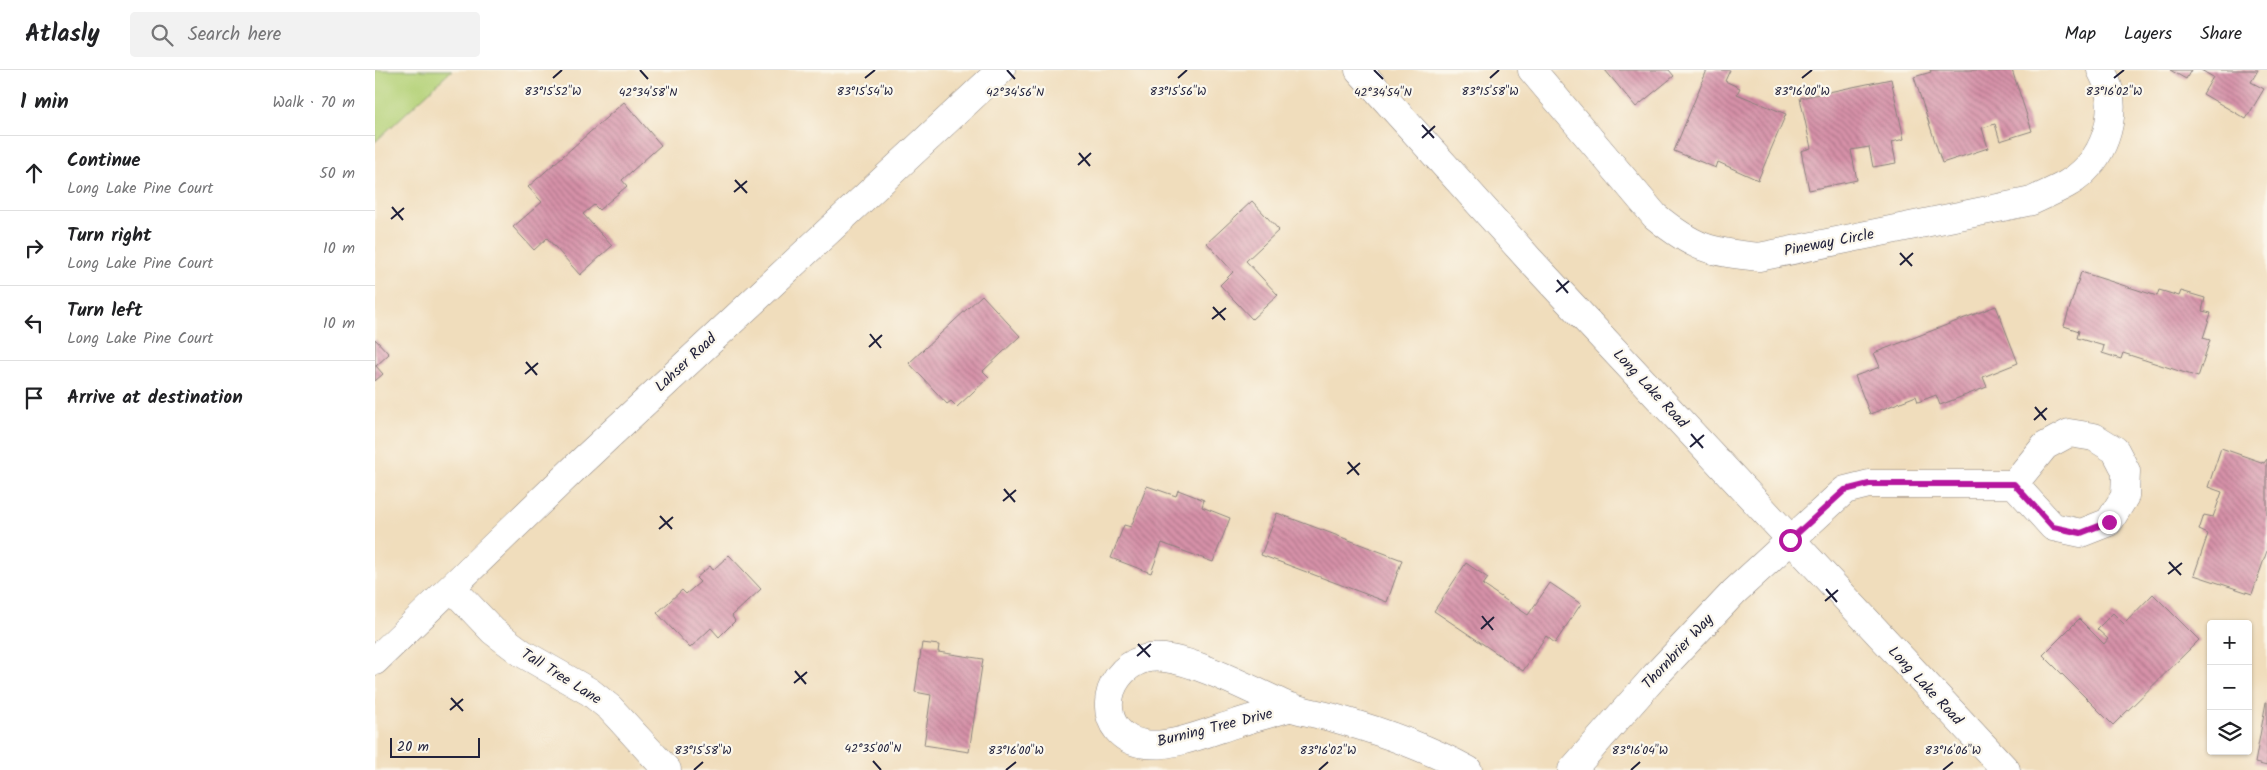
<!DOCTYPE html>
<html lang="en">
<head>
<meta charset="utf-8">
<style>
	body { margin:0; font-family:Kalam,sans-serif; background:#f2f2f2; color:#202124 }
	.controls { position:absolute; right:15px; bottom:15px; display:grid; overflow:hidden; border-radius:5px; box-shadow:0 1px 4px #0004 }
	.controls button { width:45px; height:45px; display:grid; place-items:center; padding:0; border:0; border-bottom:1px solid #e0e0e0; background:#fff; color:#202124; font:25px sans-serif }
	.scale { position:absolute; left:15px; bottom:12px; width:90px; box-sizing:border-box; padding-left:5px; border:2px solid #22223b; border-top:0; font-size:14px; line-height:18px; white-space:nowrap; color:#22223b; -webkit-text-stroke:4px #fbf7ec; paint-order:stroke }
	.stop { position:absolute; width:15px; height:15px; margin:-11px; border:4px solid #b5179e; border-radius:50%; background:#fff }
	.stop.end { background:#b5179e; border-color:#fff; box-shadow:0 1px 5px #0008 }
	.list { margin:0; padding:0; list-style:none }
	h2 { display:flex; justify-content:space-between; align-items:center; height:65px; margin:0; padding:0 20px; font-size:21px }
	h2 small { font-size:16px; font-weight:400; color:#757577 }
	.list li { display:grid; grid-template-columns:32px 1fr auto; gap:15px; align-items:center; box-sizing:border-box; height:75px; padding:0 20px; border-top:1px solid #e0e0e0 }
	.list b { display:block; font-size:19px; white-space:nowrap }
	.list p { margin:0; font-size:16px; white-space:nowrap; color:#757577 }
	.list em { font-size:16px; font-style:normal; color:#757577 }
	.icon { flex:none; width:28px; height:28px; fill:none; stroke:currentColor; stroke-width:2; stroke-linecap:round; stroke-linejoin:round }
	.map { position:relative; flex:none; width:1892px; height:700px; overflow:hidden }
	header { display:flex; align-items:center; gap:30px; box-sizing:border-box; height:70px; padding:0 25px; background:#fff; border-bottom:1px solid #e0e0e0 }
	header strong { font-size:24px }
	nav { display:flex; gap:28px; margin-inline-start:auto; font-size:18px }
	.search { width:350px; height:45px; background:#f2f2f2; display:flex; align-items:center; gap:12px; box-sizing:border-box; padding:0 18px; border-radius:5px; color:#757577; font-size:19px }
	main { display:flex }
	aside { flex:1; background:#fff }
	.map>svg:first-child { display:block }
</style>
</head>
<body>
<header>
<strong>Atlasly</strong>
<div class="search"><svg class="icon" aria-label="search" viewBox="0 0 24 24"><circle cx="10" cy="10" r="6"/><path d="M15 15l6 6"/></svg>Search here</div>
<nav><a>Map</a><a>Layers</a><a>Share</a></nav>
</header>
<main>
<aside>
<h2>1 min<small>Walk · 70 m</small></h2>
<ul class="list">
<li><svg class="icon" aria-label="ahead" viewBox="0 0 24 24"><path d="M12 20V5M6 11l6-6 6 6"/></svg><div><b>Continue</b><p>Long Lake Pine Court</p></div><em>50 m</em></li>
<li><svg class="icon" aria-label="right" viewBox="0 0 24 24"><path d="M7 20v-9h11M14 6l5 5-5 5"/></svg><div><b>Turn right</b><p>Long Lake Pine Court</p></div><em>10 m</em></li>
<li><svg class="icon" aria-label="left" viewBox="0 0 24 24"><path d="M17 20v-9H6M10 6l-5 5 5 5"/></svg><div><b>Turn left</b><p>Long Lake Pine Court</p></div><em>10 m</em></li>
<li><svg class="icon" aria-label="arrive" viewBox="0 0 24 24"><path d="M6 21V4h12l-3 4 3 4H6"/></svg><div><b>Arrive at destination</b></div></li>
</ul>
</aside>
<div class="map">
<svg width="1892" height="700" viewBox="0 0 1892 700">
	<defs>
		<pattern id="building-back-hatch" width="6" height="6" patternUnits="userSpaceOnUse" patternTransform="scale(1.25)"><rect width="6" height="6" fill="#d691a8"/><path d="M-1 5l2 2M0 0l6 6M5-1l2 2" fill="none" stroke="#ad768a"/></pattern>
	</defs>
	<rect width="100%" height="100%" fill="#fbf7ec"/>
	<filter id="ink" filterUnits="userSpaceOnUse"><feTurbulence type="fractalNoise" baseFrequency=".02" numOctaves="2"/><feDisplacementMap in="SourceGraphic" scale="10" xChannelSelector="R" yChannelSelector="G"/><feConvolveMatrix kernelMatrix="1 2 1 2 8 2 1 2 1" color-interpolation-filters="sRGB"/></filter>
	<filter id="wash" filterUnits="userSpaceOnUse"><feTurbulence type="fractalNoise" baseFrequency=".0096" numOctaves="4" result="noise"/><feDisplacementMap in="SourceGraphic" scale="20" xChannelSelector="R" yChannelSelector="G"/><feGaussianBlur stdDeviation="1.12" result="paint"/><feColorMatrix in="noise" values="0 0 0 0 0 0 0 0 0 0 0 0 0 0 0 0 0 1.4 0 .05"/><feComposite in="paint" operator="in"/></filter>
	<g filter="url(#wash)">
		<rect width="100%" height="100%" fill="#f0ddbc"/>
		<!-- green -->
		<path fill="#b4d177" stroke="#6b7a59" d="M 0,0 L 77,0 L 0,72 Z"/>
		<g id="blocks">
			<!-- building -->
			<path fill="url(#building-back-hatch)" d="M 1230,0 L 1294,0 L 1299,6 L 1261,37 Z
				M 1332,0 L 1355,0 L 1350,11 L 1365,18 L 1362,24 L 1411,44 L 1383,110 L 1343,92 L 1341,98 L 1299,81 Z
				M 1555,0 L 1611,0 L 1612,2 L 1637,0 L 1657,61 L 1625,71 L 1620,54 L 1607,58 L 1613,78 L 1567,93 L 1539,7 L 1556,2 Z
				M 1795,0 L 1816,0 L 1811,9 Z
				M 1826,0 L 1883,0 L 1876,12 L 1889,19 L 1871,49 L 1828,24 L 1838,7 Z
				M 1516,9 L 1529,69 L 1517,72 L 1521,93 L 1498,97 L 1494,77 L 1476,80 L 1482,110 L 1434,120 L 1426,81 L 1436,78 L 1425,28 Z
				M 249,32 L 286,75 L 247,110 L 252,116 L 224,140 L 219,135 L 208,144 L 237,176 L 205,205 L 172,168 L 159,180 L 138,157 L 167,132 L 153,117 Z
				M 877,131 L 904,160 L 871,191 L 903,225 L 877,249 L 845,215 L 858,202 L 832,173 Z
				M 1706,202 L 1782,226 L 1784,220 L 1804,226 L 1806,221 L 1830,228 L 1827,241 L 1836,243 L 1828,268 L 1835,270 L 1823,307 L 1748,283 L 1746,289 L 1727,283 L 1729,276 L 1702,268 L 1704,261 L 1689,256 Z
				M 607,225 L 645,266 L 608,301 L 614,307 L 582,337 L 576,331 L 572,334 L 534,293 Z
				M 1621,236 L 1643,293 L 1608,307 L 1612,317 L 1565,335 L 1561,325 L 1543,332 L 1541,326 L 1495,344 L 1480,306 L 1505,297 L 1499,283 Z
				M 0,269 L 14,284 L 1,296 L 8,304 L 0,311 Z
				M 1846,378 L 1889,393 L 1892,389 L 1892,481 L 1877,524 L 1819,505 L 1833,464 L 1824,460 L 1829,445 L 1838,447 L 1847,422 L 1833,417 Z
				M 772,416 L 801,426 L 803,420 L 829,430 L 827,437 L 855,448 L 838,492 L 787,473 L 776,503 L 736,488 L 749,455 L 756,457 Z
				M 902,443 L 1027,490 L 1012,532 L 886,485 Z
				M 354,485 L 386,519 L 357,546 L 360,551 L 344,567 L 336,558 L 315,578 L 282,543 L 307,520 L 311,524 L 325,512 L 321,508 L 335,496 L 338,500 Z
				M 1091,493 L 1113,508 L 1108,515 L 1153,545 L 1175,513 L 1206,534 L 1180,573 L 1171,566 L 1148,601 L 1059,541 Z
				M 1778,524 L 1824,570 L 1738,655 L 1668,585 L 1704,549 L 1729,574 L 1733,569 L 1722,559 L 1738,543 L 1749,554 Z
				M 547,573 L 564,575 L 563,582 L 608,589 L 594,682 L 549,675 L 556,625 L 540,622 Z
				M 1891,632 L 1892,632 L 1892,696 L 1880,693 Z"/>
		</g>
	</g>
	<g filter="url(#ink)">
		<use href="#blocks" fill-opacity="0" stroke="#89807c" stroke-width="1"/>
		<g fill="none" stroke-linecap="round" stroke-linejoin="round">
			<!-- minor casing -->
			<g stroke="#89807c" stroke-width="29">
				<path id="minor" d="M 1157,0 L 1280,146 C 1319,178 1334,182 1384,187 L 1657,131 C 1674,122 1694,116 1708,102 C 1734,77 1745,33 1726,0
					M 77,518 L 118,561 L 147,583 L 215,622 L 235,638 L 292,700
					M 0,591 L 205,393 L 626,0
					M 917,637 C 898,643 880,647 862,653 C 836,661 797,678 770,674 C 720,667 724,603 769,589 C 805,579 880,623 915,637 C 929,642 945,644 959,648 C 1005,661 1051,677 1093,700
					M 1197,700 L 1280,606 L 1359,522 L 1470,420 L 1494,414 L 1639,414 L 1670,376 L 1694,363 L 1719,367 L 1740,380 L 1751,401 L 1750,426 L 1734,452 L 1706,463 L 1678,457 L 1639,414"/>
			</g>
			<!-- major casing -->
			<g stroke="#89807c" stroke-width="29">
				<path id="major" d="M 984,0 L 1154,189 L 1631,700"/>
			</g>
			<!-- minor -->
			<use href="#minor" stroke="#fff" stroke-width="28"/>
			<!-- major -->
			<use href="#major" stroke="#fff" stroke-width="28"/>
		</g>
	</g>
	<g fill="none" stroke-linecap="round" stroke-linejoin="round" filter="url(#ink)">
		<!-- route -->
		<path stroke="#b5179e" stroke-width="6" d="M 1415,470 L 1470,420 L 1494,414 L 1639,414 L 1678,457 L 1706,463 L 1734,452"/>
	</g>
	<!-- ticks -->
	<path fill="none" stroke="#22223b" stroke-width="2" d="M 265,0 L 273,9M 632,0 L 640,9M 999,0 L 1008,9M 178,8 L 187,0M 490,8 L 500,0M 803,8 L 812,0M 1115,8 L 1124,0M 1427,8 L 1437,0M 1739,8 L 1749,0M 1047,55 L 1059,68M 1047,68 L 1060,56M 704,83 L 715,96M 703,95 L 716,83M 360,110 L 372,123M 359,122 L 372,111M 17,137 L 28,150M 16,149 L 29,138M 1525,183 L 1537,196M 1525,195 L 1538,183M 1182,210 L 1193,223M 1181,222 L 1194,211M 838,237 L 850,250M 837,249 L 851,238M 495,264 L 506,278M 494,277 L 507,265M 151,292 L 162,305M 150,304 L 163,293M 1660,337 L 1671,350M 1659,350 L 1672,338M 1316,364 L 1328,378M 1315,377 L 1329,365M 973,392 L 984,405M 972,404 L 985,393M 629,419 L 640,432M 628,431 L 641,420M 285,446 L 297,459M 284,459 L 298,447M 1794,492 L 1806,505M 1793,504 L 1807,493M 1451,519 L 1462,532M 1450,531 L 1463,520M 1107,546 L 1118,560M 1106,559 L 1119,547M 763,574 L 775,587M 762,586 L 776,574M 420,601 L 431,614M 419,613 L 432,602M 76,628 L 88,641M 75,640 L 88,629M 498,691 L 506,700M 319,700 L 328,692M 631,700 L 641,692M 944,700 L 953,692M 1256,700 L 1265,692M 1568,700 L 1578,692"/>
	<g text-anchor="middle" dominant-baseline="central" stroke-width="4.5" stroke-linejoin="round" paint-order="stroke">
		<!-- street labels -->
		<g font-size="15" fill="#22223b" stroke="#fbf7ec">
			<text transform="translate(1454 173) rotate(-11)">Pineway Circle</text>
			<text transform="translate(311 293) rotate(-43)">Lahser Road</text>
			<text transform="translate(1275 319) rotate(47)">Long Lake Road</text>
			<text transform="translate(1303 582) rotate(-47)">Thornbrier Way</text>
			<text transform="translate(186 607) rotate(32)">Tall Tree Lane</text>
			<text transform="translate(1550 616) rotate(47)">Long Lake Road</text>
			<text transform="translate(840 658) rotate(-14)">Burning Tree Drive</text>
		</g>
	</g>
	<g font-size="12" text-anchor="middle" fill="#22223b" stroke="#fbf7ec" stroke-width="4.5" stroke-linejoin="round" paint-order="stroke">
		<text x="178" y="25">83°15'52"W</text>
		<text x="490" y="25">83°15'54"W</text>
		<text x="803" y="25">83°15'56"W</text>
		<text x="1115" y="25">83°15'58"W</text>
		<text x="1427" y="25">83°16'00"W</text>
		<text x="1739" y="25">83°16'02"W</text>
		<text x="640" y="26">42°34'56"N</text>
		<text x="273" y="26">42°34'58"N</text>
		<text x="1008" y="26">42°34'54"N</text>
		<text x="498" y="682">42°35'00"N</text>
		<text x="328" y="684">83°15'58"W</text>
		<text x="641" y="684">83°16'00"W</text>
		<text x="953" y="684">83°16'02"W</text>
		<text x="1265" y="684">83°16'04"W</text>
		<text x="1578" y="684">83°16'06"W</text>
	</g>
</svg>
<div class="controls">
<button>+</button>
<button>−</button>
<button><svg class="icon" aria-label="layers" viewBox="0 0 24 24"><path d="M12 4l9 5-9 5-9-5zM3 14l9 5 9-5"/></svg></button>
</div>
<div class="scale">20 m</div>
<div class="stop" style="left:1415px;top:470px"></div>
<div class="stop end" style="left:1734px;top:452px"></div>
</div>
</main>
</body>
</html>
